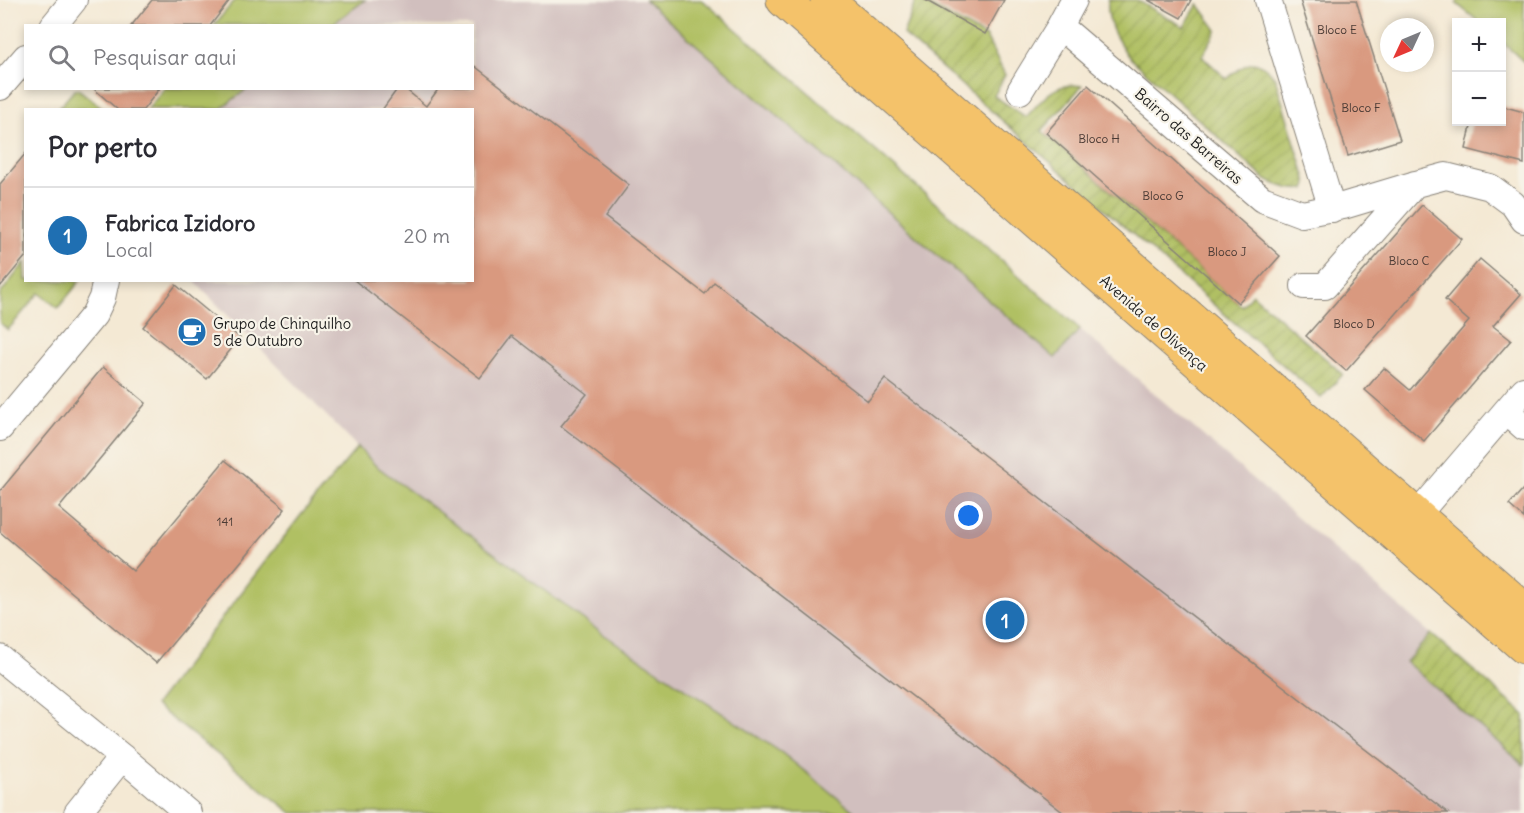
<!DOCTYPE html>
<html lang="pt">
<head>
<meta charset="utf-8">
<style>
	body { margin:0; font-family:Delius,sans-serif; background:#f2f2f3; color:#2b2b33 }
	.controls { position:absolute; right:18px; top:18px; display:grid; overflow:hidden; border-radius:0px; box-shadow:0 3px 9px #0003 }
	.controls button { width:54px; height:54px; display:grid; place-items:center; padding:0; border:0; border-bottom:2px solid #e1e1e2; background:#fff; color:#2b2b33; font:30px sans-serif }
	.compass { position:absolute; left:1380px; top:18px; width:54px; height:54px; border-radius:50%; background:#fff; box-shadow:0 3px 9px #0003; rotate:226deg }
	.you { position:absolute; left:969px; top:516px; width:21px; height:21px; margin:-15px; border:4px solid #fff; border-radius:50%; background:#1a73e8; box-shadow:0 0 0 9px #1a73e833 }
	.badge { display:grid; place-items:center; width:39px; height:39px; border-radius:50%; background:#1f6fb2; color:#fff; font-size:20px; font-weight:700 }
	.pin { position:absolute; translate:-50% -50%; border:3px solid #fff; box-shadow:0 2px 6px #0006 }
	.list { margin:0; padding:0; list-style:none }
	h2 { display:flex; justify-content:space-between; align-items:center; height:78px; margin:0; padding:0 24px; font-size:26px }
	h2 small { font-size:20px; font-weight:400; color:#7c7c81 }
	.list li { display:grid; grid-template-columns:39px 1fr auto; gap:18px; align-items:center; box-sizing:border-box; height:96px; padding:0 24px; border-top:2px solid #e1e1e2 }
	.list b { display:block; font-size:22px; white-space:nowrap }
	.list p { margin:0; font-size:20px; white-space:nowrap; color:#7c7c81 }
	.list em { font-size:20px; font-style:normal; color:#7c7c81 }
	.icon { flex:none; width:33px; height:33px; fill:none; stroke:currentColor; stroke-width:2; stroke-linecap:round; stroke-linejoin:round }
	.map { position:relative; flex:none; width:1524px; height:813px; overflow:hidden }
	.search { position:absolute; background:#fff; box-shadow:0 3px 9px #0003; left:24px; top:24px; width:450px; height:66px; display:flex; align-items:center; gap:15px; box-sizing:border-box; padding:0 21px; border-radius:0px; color:#7c7c81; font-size:22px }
	.panel { position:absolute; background:#fff; box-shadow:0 3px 9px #0003; left:24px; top:108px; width:450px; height:174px; border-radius:0px }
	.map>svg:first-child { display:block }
</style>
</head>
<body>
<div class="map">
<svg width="1524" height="813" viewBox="0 0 1524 813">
	<defs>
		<pattern id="garden-furrows" width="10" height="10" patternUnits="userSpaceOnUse" patternTransform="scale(1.5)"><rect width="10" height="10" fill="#b0c063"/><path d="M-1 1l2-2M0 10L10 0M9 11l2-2" fill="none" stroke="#97a455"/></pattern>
	</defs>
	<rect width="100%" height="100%" fill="#f7f3e8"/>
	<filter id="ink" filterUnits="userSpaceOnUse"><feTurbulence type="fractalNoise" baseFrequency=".0167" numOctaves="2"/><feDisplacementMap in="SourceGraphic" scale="12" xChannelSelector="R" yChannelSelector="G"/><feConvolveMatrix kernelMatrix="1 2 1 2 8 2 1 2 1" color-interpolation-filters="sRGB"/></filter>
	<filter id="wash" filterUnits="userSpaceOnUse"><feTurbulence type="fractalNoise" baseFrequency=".008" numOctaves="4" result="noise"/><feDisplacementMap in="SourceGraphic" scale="24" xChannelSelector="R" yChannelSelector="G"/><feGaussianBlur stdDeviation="1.35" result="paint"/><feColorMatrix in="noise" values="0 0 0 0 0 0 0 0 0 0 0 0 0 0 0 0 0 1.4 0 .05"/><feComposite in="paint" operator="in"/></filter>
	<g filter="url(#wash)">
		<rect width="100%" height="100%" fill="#f4e9d4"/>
		<!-- industrial -->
		<path fill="#d1bfbe" d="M 365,0 L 645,0 L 1055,358 L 1080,329 L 1431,634 L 1406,663 L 1524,765 L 1524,813 L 856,813 L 782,753 L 603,634 L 375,465 L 194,281 L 472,280 L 472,110 L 220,109 L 247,89 L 472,88 L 472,26 L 331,25 Z"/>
		<!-- grass -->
		<path fill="#b0c063" stroke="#666e40" stroke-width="1.5" d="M 235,0 L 365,0 L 331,25 L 214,25 Z
			M 645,0 L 701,0 L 706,3 L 1080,329 L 1055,358 Z
			M 1458,0 L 1524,0 L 1524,62 L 1502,42 L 1502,22 L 1479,22 L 1456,3 Z
			M 75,89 L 78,89 L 104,109 L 58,109 Z
			M 164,89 L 164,88 L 247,89 L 220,109 L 148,109 Z
			M 25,262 L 26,280 L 80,281 L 58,308 L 39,293 L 8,330 L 0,323 L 0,294 Z
			M 358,447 L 375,465 L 603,634 L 782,753 L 856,813 L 292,813 L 155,705 L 301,515 Z"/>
		<!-- garden -->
		<path fill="url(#garden-furrows)" stroke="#666e40" stroke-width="1.5" d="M 916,0 L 919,0 L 986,37 L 1005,75 L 994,96 L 1026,117 C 1043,99 1054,81 1082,86 L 1042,131 L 1238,303 L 1242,306 L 1252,294 L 1343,374 L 1321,398 L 903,34 Z
			M 1108,0 L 1137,0 L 1184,27 L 1198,4 L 1217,30 L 1202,56 L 1227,79 C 1245,64 1257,53 1275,78 L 1306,179 L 1307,185 L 1305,189 C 1291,191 1278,185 1266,180 L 1128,56 C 1116,38 1106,23 1108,0 Z
			M 1431,634 L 1524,714 L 1524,765 L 1406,662 Z"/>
		<g id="blocks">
			<!-- building -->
			<path fill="#d9997f" d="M 152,0 L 230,0 L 210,26 L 131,26 Z
				M 925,0 L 1004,0 L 985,34 Z
				M 1148,0 L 1191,0 L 1181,18 Z
				M 1300,0 L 1356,0 L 1400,140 L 1348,156 Z
				M 472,64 L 629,185 L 605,217 L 705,294 L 714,282 L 868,401 L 885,379 L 1448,813 L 1064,813 L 561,426 L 587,394 L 512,336 L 480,378 L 354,280 L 472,280 L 472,110 L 382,110 L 398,88 L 404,88 L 426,106 L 439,88 L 472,88 Z
				M 1088,85 L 1280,256 L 1238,303 L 1046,133 Z
				M 93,88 L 160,88 L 143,110 L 118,110 Z
				M 1502,106 L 1524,112 L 1524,164 L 1466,149 L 1472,122 L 1502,122 Z
				M 26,153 L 26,256 L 0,287 L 0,184 Z
				M 1422,205 L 1462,239 L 1346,371 L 1306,336 Z
				M 1480,259 L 1521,294 L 1493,326 L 1511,340 L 1424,441 L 1365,390 L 1384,368 L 1410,390 L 1469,321 L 1445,300 Z
				M 176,285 L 240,338 L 207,379 L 143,327 Z
				M 103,367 L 146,403 L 59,508 L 133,571 L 225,460 L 285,509 L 156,663 L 0,532 L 0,491 Z
				M 1524,488 L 1524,518 L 1509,505 Z"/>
		</g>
	</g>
	<g filter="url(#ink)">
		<use href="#blocks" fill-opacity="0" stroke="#888278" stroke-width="1.5"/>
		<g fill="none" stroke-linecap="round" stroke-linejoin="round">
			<!-- street casing -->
			<g stroke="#888278" stroke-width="28">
				<path id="street" d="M 1268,0 L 1332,209
					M 53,26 L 74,0
					M 1060,26 L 1262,199 L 1302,214 L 1343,206 L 1416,184 L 1446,176 L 1490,187 L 1513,204 L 1524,220
					M 0,87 L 26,57
					M 1020,91 L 1060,26 L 1074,0
					M 1304,286 L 1325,286 L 1415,184
					M 1506,411 L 1524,427
					M 0,428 L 94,315 L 102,298 L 106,280
					M 1417,515 L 1524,390
					M 0,658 L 122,757 L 188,813
					M 77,813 L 122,757"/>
			</g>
			<!-- primary casing -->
			<g stroke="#888278" stroke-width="35">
				<path id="primary" d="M 783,0 L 1524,647
					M 827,0 L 1524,609"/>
			</g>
			<!-- street -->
			<use href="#street" stroke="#fff" stroke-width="26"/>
			<!-- primary -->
			<use href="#primary" stroke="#f4c26a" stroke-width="33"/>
		</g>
	</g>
	<!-- icons -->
	<defs>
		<g id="cafe-disc" transform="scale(1.5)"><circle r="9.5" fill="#1f6fb2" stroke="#f7f3e8"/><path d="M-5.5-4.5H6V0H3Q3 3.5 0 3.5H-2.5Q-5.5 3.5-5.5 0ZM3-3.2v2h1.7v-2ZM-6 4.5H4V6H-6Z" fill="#fff"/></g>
	</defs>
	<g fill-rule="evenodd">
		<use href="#cafe-disc" x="192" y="332"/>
	</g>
	<g text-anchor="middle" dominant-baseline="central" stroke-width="4.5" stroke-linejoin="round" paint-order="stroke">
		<!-- number labels -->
		<g font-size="12" fill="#4b3b35">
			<text x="1337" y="29">Bloco E</text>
			<text x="1361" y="107">Bloco F</text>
			<text x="1099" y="138">Bloco H</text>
			<text x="1163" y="195">Bloco G</text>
			<text x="1227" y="251">Bloco J</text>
			<text x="1409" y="260">Bloco C</text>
			<text x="1354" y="323">Bloco D</text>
			<text x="225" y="521">141</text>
		</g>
		<!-- street labels -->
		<g font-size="15" fill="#1c1c1c" stroke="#f7f3e8">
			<text transform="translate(1189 136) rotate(41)">Bairro das Barreiras</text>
			<text transform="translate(1154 323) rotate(41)">Avenida de Olivença</text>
		</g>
		<!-- poi labels -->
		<g font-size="15" fill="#1c1c1c" stroke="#f7f3e8" text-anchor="start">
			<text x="213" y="323">Grupo de Chinquilho<tspan x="213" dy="17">5 de Outubro</tspan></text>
		</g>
	</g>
</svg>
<div class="controls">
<button>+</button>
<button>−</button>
</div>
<svg class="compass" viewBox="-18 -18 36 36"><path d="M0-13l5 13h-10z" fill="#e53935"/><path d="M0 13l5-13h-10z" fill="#7c7c81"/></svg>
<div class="you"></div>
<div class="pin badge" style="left:1005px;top:620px">1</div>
<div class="search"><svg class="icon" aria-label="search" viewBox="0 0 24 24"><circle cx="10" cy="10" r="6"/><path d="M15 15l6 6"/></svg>Pesquisar aqui</div>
<section class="panel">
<h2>Por perto<small></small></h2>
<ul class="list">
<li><span class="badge">1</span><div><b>Fabrica Izidoro</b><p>Local</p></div><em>20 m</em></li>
</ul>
</section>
</div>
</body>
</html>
